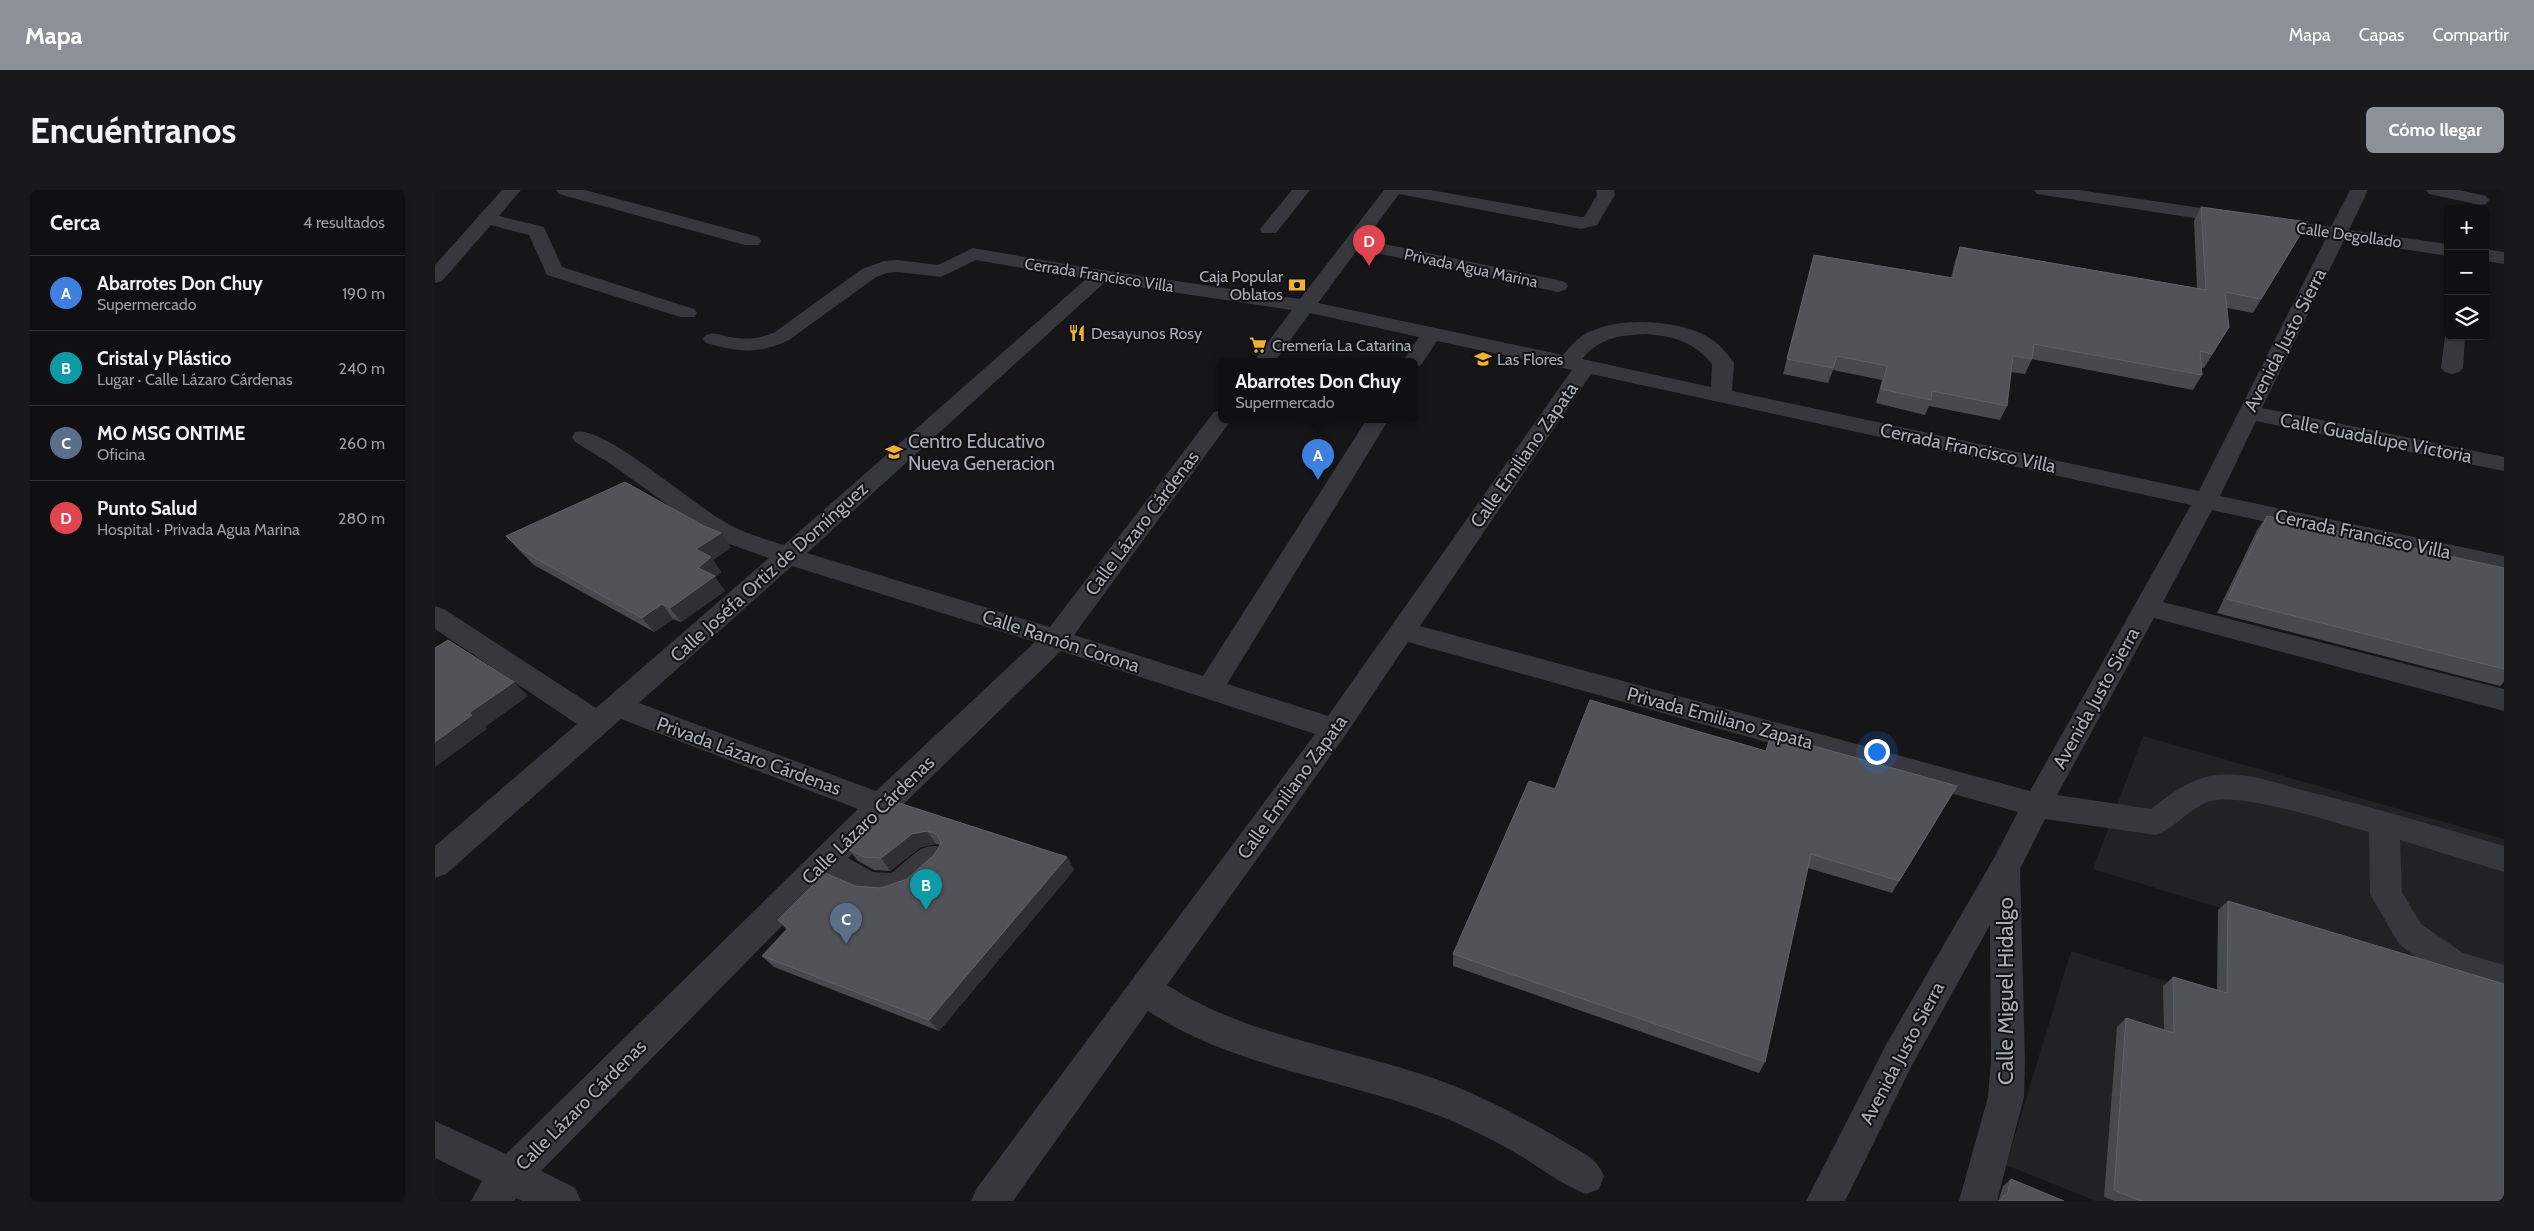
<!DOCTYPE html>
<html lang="es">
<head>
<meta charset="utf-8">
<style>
	body { margin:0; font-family:Cabin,sans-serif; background:#19191b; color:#f1f3f6 }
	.controls { position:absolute; right:15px; top:15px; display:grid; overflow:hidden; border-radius:8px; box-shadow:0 1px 4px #0004 }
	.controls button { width:45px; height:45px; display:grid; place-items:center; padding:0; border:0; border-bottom:1px solid #303032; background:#101012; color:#f1f3f6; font:25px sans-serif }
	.you { position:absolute; left:1441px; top:561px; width:18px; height:18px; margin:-12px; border:4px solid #fff; border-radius:50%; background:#1a73e8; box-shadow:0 0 0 8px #1a73e833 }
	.badge { display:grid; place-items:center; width:32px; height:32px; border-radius:50%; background:#8c9099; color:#fff; font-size:16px; font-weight:700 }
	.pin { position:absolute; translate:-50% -41px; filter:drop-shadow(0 1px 2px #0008) }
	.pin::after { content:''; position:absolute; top:26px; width:18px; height:15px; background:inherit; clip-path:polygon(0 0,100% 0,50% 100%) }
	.popup { position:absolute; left:783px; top:168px; width:200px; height:65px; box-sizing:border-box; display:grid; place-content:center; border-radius:8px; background:#101012; filter:drop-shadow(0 1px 4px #0005); font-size:16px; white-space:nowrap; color:#9c9d9f }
	.popup b { font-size:19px; color:#f1f3f6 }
	.popup::after { content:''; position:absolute; left:50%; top:100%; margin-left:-10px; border:10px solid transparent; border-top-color:#101012 }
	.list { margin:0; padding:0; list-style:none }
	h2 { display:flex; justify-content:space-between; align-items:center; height:65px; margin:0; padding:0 20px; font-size:21px }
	h2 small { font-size:16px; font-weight:400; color:#9c9d9f }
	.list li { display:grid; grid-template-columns:32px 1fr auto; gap:15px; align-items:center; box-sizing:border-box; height:75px; padding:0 20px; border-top:1px solid #303032 }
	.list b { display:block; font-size:19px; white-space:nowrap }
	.list p { margin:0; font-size:16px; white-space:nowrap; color:#9c9d9f }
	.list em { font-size:16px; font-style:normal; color:#9c9d9f }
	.icon { flex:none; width:28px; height:28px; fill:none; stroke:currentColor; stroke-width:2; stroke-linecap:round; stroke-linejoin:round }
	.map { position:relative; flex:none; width:2069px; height:1011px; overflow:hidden; border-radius:8px }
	header { display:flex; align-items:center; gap:30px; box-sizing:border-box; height:70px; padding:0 25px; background:#8c9099; color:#fff }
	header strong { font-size:24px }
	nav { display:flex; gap:28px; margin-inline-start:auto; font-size:18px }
	.intro { display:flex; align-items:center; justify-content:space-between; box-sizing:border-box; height:120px; padding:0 30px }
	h1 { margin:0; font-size:35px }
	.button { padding:12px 22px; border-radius:8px; background:#8c9099; color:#fff; font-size:18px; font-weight:700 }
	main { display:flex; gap:30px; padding:0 30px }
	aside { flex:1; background:#101012; border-radius:8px; box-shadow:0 1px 4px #0004 }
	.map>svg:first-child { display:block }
</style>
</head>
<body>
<header>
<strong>Mapa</strong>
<nav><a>Mapa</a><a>Capas</a><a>Compartir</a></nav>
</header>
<div class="intro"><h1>Encuéntranos</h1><a class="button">Cómo llegar</a></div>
<main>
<aside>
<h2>Cerca<small>4 resultados</small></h2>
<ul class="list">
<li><span class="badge" style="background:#3f7fe0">A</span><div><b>Abarrotes Don Chuy</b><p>Supermercado</p></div><em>190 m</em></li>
<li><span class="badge" style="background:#0f9aa8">B</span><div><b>Cristal y Plástico</b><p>Lugar · Calle Lázaro Cárdenas</p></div><em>240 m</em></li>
<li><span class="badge" style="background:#5c6f8a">C</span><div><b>MO MSG ONTIME</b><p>Oficina</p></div><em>260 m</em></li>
<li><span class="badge" style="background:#e0444e">D</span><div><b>Punto Salud</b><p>Hospital · Privada Agua Marina</p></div><em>280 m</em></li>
</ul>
</aside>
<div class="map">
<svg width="2069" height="1011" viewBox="0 0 2069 1011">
	<rect width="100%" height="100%" fill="#161618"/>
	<!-- built -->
	<path fill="#222225" d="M 1708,546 L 2069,649 L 2069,805 L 1658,679 Z
		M 1636,761 L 2069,899 L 2069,1011 L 1661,1011 L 1571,975 Z"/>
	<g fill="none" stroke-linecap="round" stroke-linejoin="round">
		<!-- minor -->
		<path fill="#37383d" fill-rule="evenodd" d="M 67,0 L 86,0 L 64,26 L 109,37 L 127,77 L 259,119 L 262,123 L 259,127 L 245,127 L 112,85 L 94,45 L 56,35 L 7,91 L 0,93 L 0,75 Z
			M 121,0 L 150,0 L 324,47 L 326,51 L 324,55 L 310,55 L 124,4 Z
			M 857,0 L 875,0 L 841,43 L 827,43 L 825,39 Z
			M 949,0 L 996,0 L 1146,27 L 1149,27 L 1162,5 L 1161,0 L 1179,0 L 1180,5 L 1162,35 L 1146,39 L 964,4 L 930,50 L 1123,90 L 1130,92 L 1133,96 L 1130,100 L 1123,102 L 923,59 L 883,113 L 1128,165 C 1134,158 1140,151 1147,146 C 1178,126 1240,129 1271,146 C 1282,151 1292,163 1299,173 L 1297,201 L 1764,301 L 1891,48 L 1608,5 L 1602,4 L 1599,0 L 1644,0 L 1896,37 L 1915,0 L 1933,0 L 1914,40 L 2013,54 L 2013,66 L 1909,50 L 1827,218 L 2069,267 L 2069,281 L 1821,231 L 1785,306 L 2069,366 L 2069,384 L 1777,320 L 1728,412 L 2069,499 L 2069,521 L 1719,428 L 1622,605 L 1716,619 C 1734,605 1753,590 1775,586 C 1809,580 1843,594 1875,602 C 1941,618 2005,637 2069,656 L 2069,682 L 1965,650 L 1967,702 L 1986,734 L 2028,763 L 2069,775 L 2069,805 L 2007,787 L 1964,754 L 1935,704 L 1934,642 C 1900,633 1807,602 1776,611 C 1755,617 1742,637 1721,645 L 1610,629 L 1585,679 L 1590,871 L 1589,907 L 1562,1011 L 1524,1011 L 1553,907 L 1556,871 L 1555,735 L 1476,877 L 1410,1011 L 1371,1011 L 1452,853 L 1559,668 L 1583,622 L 973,452 L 909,547 L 732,795 C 811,846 910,858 998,888 C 1039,902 1091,929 1128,951 C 1145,962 1161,966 1169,986 L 1164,999 L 1151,1004 C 1125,994 1103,976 1079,962 C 1053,947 1022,932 994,922 C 901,888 796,876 713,821 L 578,1011 L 536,1011 L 542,998 L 880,544 L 626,461 L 413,668 L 438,682 L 456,683 C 474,671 486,649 509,658 L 513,667 C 508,677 501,683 493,690 C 458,721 429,711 393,689 L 106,981 L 140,998 L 146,1011 L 87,1011 L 81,1008 L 79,1011 L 36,1011 L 47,991 L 0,968 L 0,931 L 71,964 L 423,619 L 186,529 L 11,684 L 0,688 L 0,656 L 142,534 L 0,439 L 0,416 L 9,419 L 161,518 L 334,368 L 280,349 L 176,274 L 140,252 L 137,247 L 140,242 C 170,234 265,322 299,337 C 315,345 333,350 349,355 L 651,89 L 541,70 L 506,87 L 463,82 L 452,83 L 441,87 L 354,150 C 323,165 303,162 271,153 L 268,149 L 271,145 C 280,142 286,145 295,147 C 312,150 324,149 340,142 L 427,79 L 449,71 L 463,70 L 503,75 L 538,58 L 666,80 L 865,109 ZM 670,92 L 857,120 L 819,171 L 840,171 L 875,123 L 984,147 L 968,171 L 979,171 L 979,177 L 986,175 L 1002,151 L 1137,180 L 893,526 L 792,494 L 954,229 L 932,229 L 768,486 L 639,445 L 797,229 L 787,229 L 787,220 L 779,222 L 615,437 L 372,363 ZM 1211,144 C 1239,146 1259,152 1277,174 L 1276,197 L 1147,169 C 1164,148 1185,145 1211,144 ZM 1156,184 L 1756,315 L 1595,601 L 985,436 ZM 357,376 L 600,452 L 441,601 L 204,513 Z
			M 1991,0 L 2024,0 L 2051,6 L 2054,10 L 2051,14 L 2045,15 L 1994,4 Z
			M 2050,59 L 2069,62 L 2069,74 L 2050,71 Z
			M 2013,142 L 2013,146 L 2030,146 L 2028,178 L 2024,182 L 2017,184 L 2010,182 L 2006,178 L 2010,146 Z"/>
	</g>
	<!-- wall -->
	<path fill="#47494d" d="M 1766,17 L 1873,32 L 1818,123 L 1792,118 L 1794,137 L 1769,178 L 1766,178 L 1767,185 L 1758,200 L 1597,169 L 1590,184 L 1576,182 L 1572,216 L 1565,230 L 1494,216 L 1490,225 L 1441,213 L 1447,190 L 1398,180 L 1393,193 L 1348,184 L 1379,65 L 1516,88 L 1520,71 L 1525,57 L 1762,98 L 1759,31 Z
		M 1832,326 L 2069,378 L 2069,492 L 2065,496 L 1782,423 L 1822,340 Z
		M 71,346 L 296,357 L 278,370 L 286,382 L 280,387 L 290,401 L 246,432 L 238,429 L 219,442 L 99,375 L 84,360 Z
		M 1336,544 L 1522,596 L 1457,703 L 1373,678 L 1330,872 L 1324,883 L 1018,776 L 1018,764 L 1120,599 L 1331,561 Z
		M 458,611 L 632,667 L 639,680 L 504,841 L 339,777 L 327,766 L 352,740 L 343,730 L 420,696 L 446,698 L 472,689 L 499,665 L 505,655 L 501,654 L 486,657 L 455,681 L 439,680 L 423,671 L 413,659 Z
		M 1793,711 L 2069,1011 L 1680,1011 L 1669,1007 L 1682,837 L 1691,828 L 1729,840 L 1728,796 L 1738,787 L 1782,800 L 1783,720 Z
		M 1576,989 L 1629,1011 L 1562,1011 L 1564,1009 L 1568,996 Z"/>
	<!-- shaded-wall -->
	<path fill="#2f3033" d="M 286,343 L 296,357 L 278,370 L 286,382 L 280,387 L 290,401 L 246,432 L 235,418 L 261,359 Z
		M 227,414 L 238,429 L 219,442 L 207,428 Z
		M 79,492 L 93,506 L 50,537 L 52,539 L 0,577 L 0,552 L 34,523 Z
		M 492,641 L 501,654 L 486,657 L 455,681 L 446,668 L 477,644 Z
		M 632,667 L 639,680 L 504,841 L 494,830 Z"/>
	<!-- building -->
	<path fill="#525359" stroke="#5f6168" d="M 1766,17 L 1873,32 L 1826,109 L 1790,102 L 1794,137 L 1777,164 L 1765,161 L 1767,185 L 1599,154 L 1597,169 L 1578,166 L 1572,216 L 1497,201 L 1496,210 L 1446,199 L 1452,176 L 1402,166 L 1398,178 L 1352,169 L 1379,65 L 1518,88 L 1525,57 L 1771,100 Z
		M 190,292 L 269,336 L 286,343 L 261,359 L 276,367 L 263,378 L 280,386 L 235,418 L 227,414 L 207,428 L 86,360 L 71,346 Z
		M 1832,326 L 2069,378 L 2069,479 L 1792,409 Z
		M 13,450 L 79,492 L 34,523 L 37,525 L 0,552 L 0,458 Z
		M 1155,510 L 1331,561 L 1336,544 L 1522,596 L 1464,691 L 1376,664 L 1330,872 L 1018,764 L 1094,591 L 1120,599 Z
		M 458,611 L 632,667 L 494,830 L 327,766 L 353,738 L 343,730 L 390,683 L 420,696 L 446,698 L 472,689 L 499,665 L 506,653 L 502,644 L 492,641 L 477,644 L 446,668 L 429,667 L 413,659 Z
		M 1793,711 L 2069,794 L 2069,1011 L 1706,1011 L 1679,1000 L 1691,828 L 1739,843 L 1738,787 L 1792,803 Z
		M 1576,989 L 1629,1011 L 1566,1011 L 1568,1006 L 1572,1005 Z"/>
	<!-- icons -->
	<defs>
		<g id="bank-bare" transform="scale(1.35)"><path d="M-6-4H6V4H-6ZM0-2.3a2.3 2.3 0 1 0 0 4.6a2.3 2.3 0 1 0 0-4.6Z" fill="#f2b134" stroke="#111113" stroke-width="2.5" paint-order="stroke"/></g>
		<g id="restaurant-bare" transform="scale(1.35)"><path d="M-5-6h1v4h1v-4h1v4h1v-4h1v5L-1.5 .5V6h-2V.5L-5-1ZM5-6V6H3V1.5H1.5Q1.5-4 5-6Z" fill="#f2b134" stroke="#111113" stroke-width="2.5" paint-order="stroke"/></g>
		<g id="supermarket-bare" transform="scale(1.35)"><path d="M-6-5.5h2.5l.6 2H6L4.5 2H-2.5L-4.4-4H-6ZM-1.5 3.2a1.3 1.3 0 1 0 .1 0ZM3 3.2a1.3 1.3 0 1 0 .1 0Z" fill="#f2b134" stroke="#111113" stroke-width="2.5" paint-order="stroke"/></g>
		<g id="school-bare" transform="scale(1.35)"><path d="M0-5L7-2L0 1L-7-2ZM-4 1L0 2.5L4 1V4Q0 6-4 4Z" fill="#f2b134" stroke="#111113" stroke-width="2.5" paint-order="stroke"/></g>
	</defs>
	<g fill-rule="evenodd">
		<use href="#bank-bare" x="862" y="95"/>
		<use href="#restaurant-bare" x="642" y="143"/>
		<use href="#supermarket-bare" x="823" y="155"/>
		<use href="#school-bare" x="1048" y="169"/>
		<use href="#school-bare" x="459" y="262"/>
	</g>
	<g text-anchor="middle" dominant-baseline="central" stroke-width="4" stroke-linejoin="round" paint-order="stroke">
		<!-- far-street labels -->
		<g font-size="16" fill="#a8adb8" stroke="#111113">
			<text transform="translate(1914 45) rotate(8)">Calle Degollado</text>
			<text transform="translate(1036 78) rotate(12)">Privada Agua Marina</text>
			<text transform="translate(664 85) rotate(9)">Cerrada Francisco Villa</text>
		</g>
		<!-- far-poi labels -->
		<g font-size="16" fill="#a8adb8" stroke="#111113" text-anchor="start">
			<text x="848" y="86" text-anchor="end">Caja Popular<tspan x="848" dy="18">Oblatos</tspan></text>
			<text x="656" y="143">Desayunos Rosy</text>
			<text x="837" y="155">Cremería La Catarina</text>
			<text x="1062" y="169">Las Flores</text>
		</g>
		<!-- street labels -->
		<g font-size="19" fill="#a8adb8" stroke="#111113">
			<text transform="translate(1850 150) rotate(-63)">Avenida Justo Sierra</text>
			<text transform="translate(1941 248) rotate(11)">Calle Guadalupe Victoria</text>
			<text transform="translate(1533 258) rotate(12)">Cerrada Francisco Villa</text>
			<text transform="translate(1089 265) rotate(-55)">Calle Emiliano Zapata</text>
			<text transform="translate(707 333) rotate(-53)">Calle Lázaro Cárdenas</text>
			<text transform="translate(1928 344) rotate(12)">Cerrada Francisco Villa</text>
			<text transform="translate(334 382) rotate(-42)">Calle Joséfa Ortiz de Domínguez</text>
			<text transform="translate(626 451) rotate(18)">Calle Ramón Corona</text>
			<text transform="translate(1661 508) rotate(-61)">Avenida Justo Sierra</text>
			<text transform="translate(1285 528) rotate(15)">Privada Emiliano Zapata</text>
			<text transform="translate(314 566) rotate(20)">Privada Lázaro Cárdenas</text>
			<text transform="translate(857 597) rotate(-54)">Calle Emiliano Zapata</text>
			<text transform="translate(433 630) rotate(-44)">Calle Lázaro Cárdenas</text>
			<text transform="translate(1467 863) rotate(-62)">Avenida Justo Sierra</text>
			<text transform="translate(146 915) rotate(-45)">Calle Lázaro Cárdenas</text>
		</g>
		<!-- poi labels -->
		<g font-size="19" fill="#a8adb8" stroke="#111113" text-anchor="start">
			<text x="473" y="251">Centro Educativo<tspan x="473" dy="22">Nueva Generacion</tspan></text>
		</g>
		<!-- near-street labels -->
		<g font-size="22" fill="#a8adb8" stroke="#111113">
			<text transform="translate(1570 801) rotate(-90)">Calle Miguel Hidalgo</text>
		</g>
	</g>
</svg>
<div class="controls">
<button>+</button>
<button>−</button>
<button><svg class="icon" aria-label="layers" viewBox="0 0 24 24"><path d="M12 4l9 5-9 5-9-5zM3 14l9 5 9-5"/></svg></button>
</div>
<div class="you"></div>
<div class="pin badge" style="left:883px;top:290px;background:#3f7fe0">A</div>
<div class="popup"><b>Abarrotes Don Chuy</b>Supermercado</div>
<div class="pin badge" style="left:491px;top:720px;background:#0f9aa8">B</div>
<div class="pin badge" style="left:411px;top:754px;background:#5c6f8a">C</div>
<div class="pin badge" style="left:934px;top:76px;background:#e0444e">D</div>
</div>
</main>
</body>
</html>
